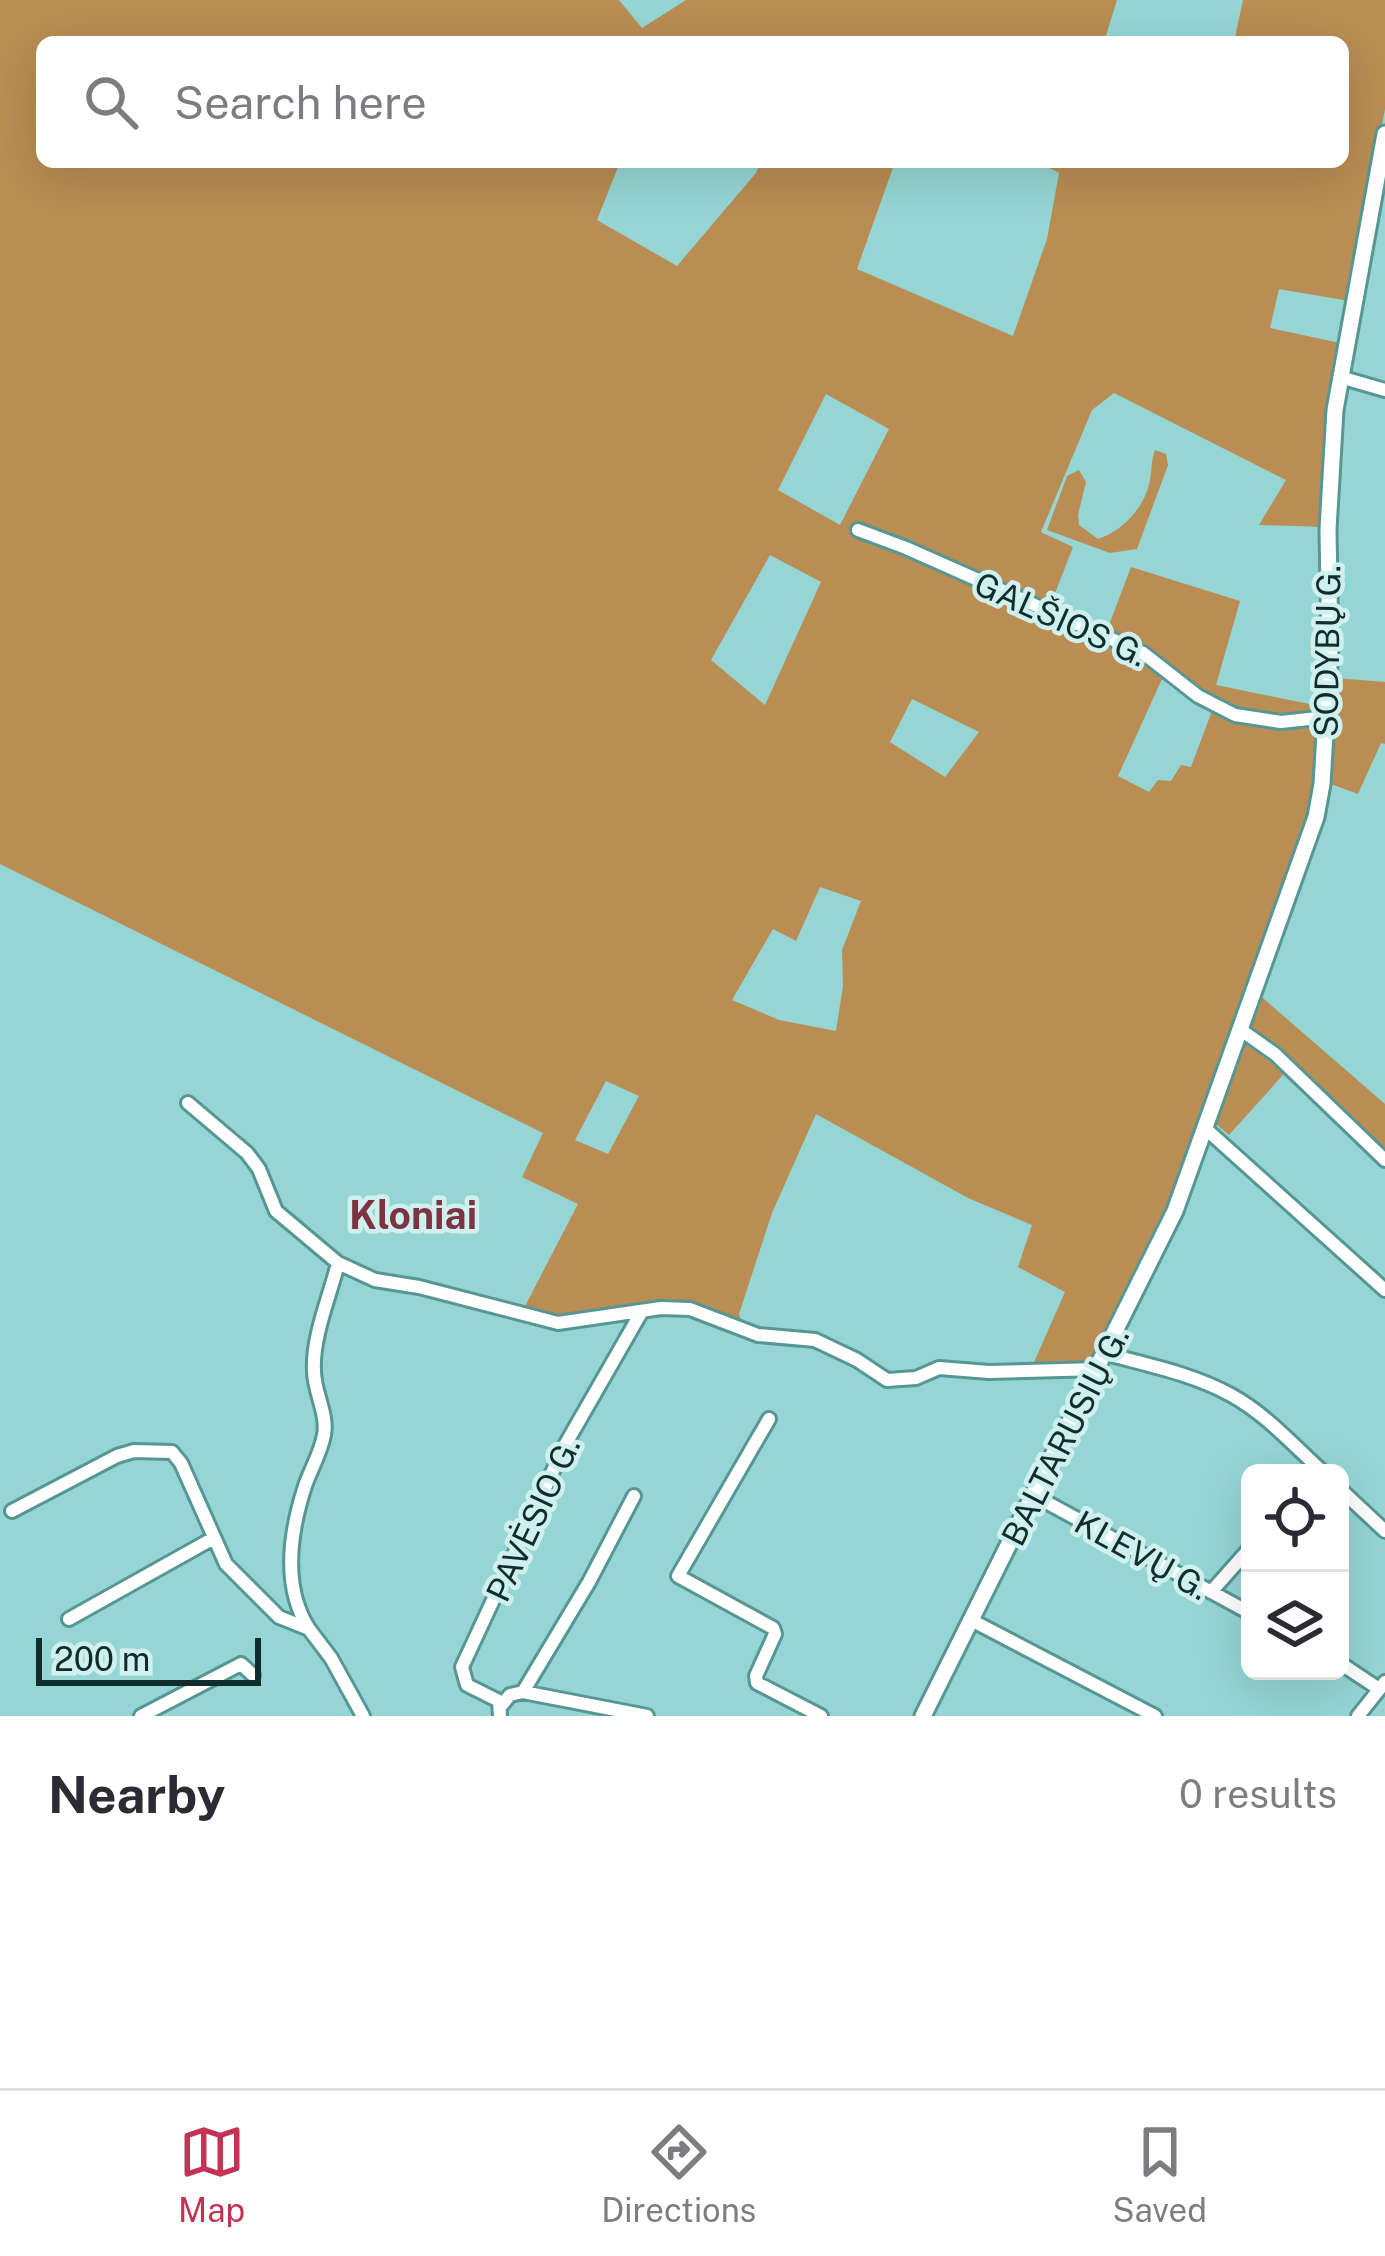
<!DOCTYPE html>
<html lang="en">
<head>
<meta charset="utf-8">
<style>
	body { margin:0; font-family:"Public Sans",sans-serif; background:#f2f2f3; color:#2b2b33 }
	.controls { position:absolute; right:36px; bottom:36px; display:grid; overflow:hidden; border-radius:18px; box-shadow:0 12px 48px #0002 }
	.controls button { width:108px; height:108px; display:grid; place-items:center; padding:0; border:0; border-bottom:3px solid #e1e1e2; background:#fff; color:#2b2b33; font:60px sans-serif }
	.scale { position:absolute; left:36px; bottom:30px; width:225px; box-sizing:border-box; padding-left:12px; border:6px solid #102c2b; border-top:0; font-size:33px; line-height:42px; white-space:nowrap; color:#102c2b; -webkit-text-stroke:9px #d0f0ef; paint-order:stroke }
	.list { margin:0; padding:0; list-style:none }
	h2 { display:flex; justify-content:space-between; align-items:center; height:156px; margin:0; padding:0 48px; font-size:51px }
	h2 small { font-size:39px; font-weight:400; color:#7c7c81 }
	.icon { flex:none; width:66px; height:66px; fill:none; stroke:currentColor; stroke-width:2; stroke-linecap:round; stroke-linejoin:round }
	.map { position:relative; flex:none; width:1385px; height:1716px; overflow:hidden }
	.search { position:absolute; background:#fff; box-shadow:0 12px 48px #0002; left:36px; right:36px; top:36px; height:132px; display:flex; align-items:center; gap:30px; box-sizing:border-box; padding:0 42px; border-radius:18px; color:#7c7c81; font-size:45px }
	.sheet { height:372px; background:#fff }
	nav { display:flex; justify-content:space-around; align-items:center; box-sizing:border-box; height:168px; border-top:3px solid #e1e1e2; background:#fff; font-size:33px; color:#7c7c81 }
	nav a { display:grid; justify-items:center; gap:6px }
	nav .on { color:#c33353 }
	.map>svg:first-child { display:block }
</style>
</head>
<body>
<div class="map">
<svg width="1385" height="1716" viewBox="0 0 1385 1716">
	<rect width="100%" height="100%" fill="#95d6d4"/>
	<!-- green -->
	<path fill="#b98d53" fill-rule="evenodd" d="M 0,0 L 619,0 L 642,28 L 686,0 L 1117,0 L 1104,42 L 42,42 L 42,162 L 620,162 L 597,220 L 677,266 L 756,173 L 761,162 L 895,162 L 857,269 L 1013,336 L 1047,239 L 1059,173 L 1038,162 L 1343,162 L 1343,42 L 1234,42 L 1243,0 L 1385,0 L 1385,109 L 1349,301 L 1279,289 L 1270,328 L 1340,343 L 1326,527 L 1259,525 L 1286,480 L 1114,393 L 1092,410 L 1041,532 L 1073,547 L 1050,606 L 1106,633 L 1131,567 L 1240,601 L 1216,685 L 1324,707 L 1317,792 L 1178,1193 L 1095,1366 L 1031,1369 L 1065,1292 L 1018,1267 L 1032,1225 L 968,1198 L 816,1114 L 772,1213 L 739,1314 L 743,1327 L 700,1308 L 564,1320 L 523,1310 L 578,1204 L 522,1177 L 543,1133 L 0,864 ZM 826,394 L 889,429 L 840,525 L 778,490 ZM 770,555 L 821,582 L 765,705 L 711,660 ZM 1162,679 L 1212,711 L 1191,767 L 1181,765 L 1171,781 L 1158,780 L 1149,792 L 1118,776 ZM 912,699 L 979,732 L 945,777 L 890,742 ZM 820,887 L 861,901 L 842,950 L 843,986 L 836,1031 L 779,1020 L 732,1000 L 773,929 L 796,941 ZM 606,1081 L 639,1096 L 608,1154 L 575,1140 Z
		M 1155,450 L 1166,454 L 1168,465 L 1137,549 L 1110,553 L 1047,530 L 1067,476 L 1079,470 L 1086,482 L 1078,515 L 1079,525 L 1098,539 C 1123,531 1145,507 1150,480 C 1152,469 1151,461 1155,450 Z
		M 1336,678 L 1385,682 L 1385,744 L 1381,743 L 1358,794 L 1328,783 Z
		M 1257,993 L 1385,1104 L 1385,1154 L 1291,1066 L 1229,1135 L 1216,1124 Z"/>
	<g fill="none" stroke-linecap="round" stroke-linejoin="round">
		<!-- minor casing -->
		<g stroke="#569794" stroke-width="18">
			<path id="minor" d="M 1340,377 L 1385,390
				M 858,530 L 906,548 L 1143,653 L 1198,696 L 1235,715 L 1281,722 L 1327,717
				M 1241,1030 L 1275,1054 L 1385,1160
				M 188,1103 L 247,1153 L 259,1169 L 276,1211 L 338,1263 L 375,1280 L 419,1287 L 558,1323 L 661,1308 L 690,1309 L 758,1335 L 815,1340 L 857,1360 L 887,1380 L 916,1378 L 939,1368 L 989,1372 L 1099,1369
				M 1207,1130 L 1385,1290
				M 1107,1354 C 1148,1365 1193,1374 1231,1395 C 1266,1414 1294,1446 1324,1473
				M 769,1419 L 678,1576 L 773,1628 L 775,1634 L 756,1676 L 757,1683 L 821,1716
				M 1340,1489 L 1385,1531
				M 1035,1496 L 1250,1613
				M 12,1511 L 117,1456 L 134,1451 L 172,1452 L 181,1463 L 226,1564 L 279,1617 L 309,1629 L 331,1658 L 363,1716
				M 1211,1592 L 1250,1548
				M 69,1619 L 212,1539
				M 971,1620 L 1155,1716
				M 309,1629 C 282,1587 290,1532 305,1486 C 311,1469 321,1452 324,1435 C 328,1414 314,1392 314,1371 C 312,1337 330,1296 338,1263
				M 1340,1663 L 1379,1689
				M 523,1692 L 589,1582 L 634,1496
				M 501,1706 L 510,1695 L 523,1692 L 647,1716
				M 141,1716 L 241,1664 L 253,1675
				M 500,1716 L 499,1701 L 467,1685 L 462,1667 L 564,1447 L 642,1311
				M 1358,1716 L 1385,1682"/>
		</g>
		<!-- major casing -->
		<g stroke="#569794" stroke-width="21">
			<path id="major" d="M 923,1716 L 1175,1211 L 1316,817 L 1322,784 L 1330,649 L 1328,529 L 1335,410 L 1385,134"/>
		</g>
		<!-- minor -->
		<use href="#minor" stroke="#fff" stroke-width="12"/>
		<!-- major -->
		<use href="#major" stroke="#fff" stroke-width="15"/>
	</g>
	<g text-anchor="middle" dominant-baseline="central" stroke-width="9" stroke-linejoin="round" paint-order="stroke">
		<!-- street labels -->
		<g font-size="33" fill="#102c2b" stroke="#d0f0ef">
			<text transform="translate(1061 619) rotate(24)">GALŠIOS G.</text>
			<text transform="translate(1327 651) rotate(-89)">SODYBŲ G.</text>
			<text transform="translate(1065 1436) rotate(-63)">BALTARUSIŲ G.</text>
			<text transform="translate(533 1519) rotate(-65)">PAVĖSIO G.</text>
			<text transform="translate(1142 1555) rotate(29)">KLEVŲ G.</text>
		</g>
		<!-- quarter labels -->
		<g font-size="39" font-weight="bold" fill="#7c3540" stroke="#d0f0ef">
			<text x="413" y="1215">Kloniai</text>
		</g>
	</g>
</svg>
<div class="controls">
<button><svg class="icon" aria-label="locate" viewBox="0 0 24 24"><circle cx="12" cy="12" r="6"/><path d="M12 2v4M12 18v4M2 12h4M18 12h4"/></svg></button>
<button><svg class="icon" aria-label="layers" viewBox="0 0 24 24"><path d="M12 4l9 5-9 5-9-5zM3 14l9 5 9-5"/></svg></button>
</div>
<div class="scale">200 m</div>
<div class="search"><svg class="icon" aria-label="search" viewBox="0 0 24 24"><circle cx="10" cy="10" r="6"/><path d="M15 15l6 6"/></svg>Search here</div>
</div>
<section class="sheet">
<h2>Nearby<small>0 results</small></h2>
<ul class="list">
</ul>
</section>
<nav>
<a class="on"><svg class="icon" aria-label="map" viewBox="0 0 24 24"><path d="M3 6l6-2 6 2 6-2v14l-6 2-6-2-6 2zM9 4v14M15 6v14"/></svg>Map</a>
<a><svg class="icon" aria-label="directions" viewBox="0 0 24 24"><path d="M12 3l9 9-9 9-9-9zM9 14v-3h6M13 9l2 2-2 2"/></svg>Directions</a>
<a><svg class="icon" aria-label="saved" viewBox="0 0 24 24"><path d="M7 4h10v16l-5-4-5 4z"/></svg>Saved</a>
</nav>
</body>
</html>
